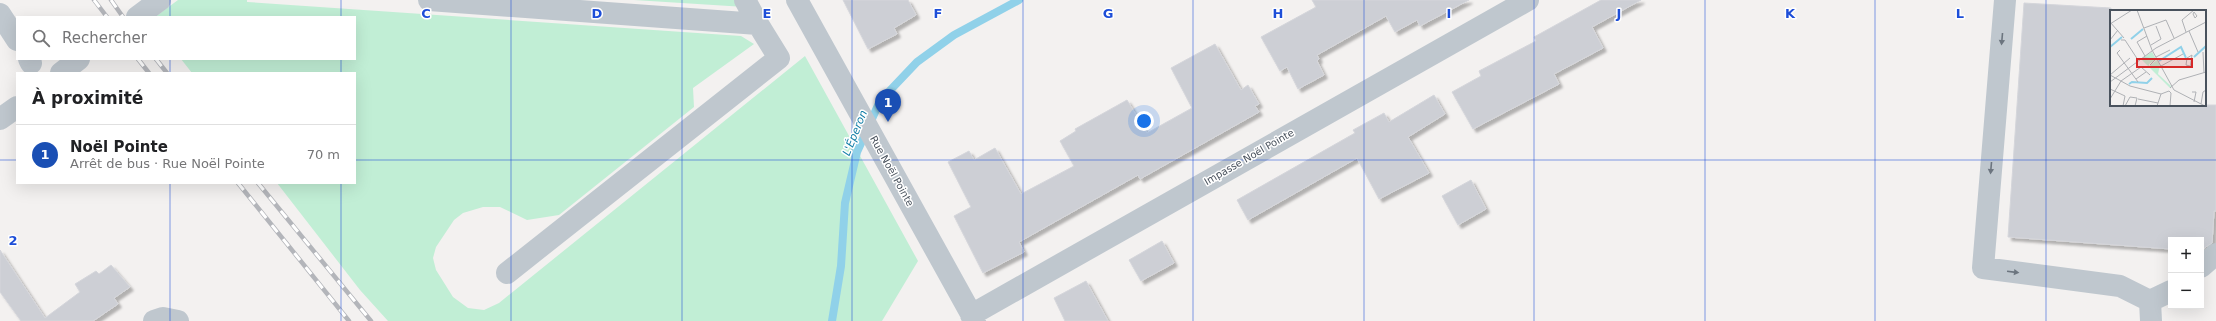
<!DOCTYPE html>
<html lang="fr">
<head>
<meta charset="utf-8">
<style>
	body { margin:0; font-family:"DejaVu Sans",sans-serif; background:#f2f2f2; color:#202124 }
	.controls { position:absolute; right:12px; bottom:12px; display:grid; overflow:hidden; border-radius:0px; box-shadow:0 4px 16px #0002 }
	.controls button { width:36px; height:36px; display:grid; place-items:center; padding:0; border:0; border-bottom:1px solid #e0e0e0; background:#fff; color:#202124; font:20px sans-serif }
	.you { position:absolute; left:1144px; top:121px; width:14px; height:14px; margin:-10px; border:3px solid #fff; border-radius:50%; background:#1a73e8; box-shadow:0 0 0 6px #1a73e833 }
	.badge { display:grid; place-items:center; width:26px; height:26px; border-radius:50%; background:#2167dc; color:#fff; font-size:13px; font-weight:700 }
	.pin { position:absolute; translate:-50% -33px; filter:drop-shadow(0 1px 2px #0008) }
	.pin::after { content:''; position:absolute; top:21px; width:14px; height:12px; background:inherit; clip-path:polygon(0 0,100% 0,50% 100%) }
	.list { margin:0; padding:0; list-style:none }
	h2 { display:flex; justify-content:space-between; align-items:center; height:52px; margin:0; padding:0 16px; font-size:17px }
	h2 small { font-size:13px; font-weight:400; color:#757577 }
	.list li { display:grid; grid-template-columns:26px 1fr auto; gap:12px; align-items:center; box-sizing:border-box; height:60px; padding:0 16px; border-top:1px solid #e0e0e0 }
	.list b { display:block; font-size:15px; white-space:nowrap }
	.list p { margin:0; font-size:13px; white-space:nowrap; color:#757577 }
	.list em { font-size:13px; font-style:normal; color:#757577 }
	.icon { flex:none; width:22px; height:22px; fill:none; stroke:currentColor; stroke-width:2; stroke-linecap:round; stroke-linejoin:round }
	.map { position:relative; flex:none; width:2216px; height:321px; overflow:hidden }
	.search { position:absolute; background:#fff; box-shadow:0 4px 16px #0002; left:16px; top:16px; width:340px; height:44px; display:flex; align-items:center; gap:10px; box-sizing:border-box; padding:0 14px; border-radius:0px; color:#757577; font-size:15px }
	.panel { position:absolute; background:#fff; box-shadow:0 4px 16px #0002; left:16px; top:72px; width:340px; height:112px; border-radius:0px }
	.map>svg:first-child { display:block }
</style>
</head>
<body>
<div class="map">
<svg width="2216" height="321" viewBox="0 0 2216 321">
	<defs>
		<filter id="shadow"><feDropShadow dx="3.5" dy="3.5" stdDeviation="1" flood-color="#0004"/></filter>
	</defs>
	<rect width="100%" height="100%" fill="#f3f1f0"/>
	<!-- green -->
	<path fill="#c1eed5" d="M 178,0 L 247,0 L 247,2 L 741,36 L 754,44 L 693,88 L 694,107 L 559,215 L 527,220 L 500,207 L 483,207 L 463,213 L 454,220 L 436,247 L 433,258 L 436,270 L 453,297 L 468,308 L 484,310 L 499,303 L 805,56 L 918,261 L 882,321 L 388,321 L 360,290 L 277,183 L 355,183 L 355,73 L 192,73 L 181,59 L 355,59 L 355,17 L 155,17 Z
		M 634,0 L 740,0 L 745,7 Z"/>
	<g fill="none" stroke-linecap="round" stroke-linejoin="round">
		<!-- stream -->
		<path stroke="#90d1e9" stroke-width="8" d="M 832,321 L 841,266 L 845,203 L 857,152 L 880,101 L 917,62 L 954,35 L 1019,0"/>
	</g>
	<!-- building -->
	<path fill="#cdcfd5" stroke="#d5d6db" filter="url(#shadow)" d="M 843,0 L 908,0 L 916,15 L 894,28 L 897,34 L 868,49 Z
		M 1312,0 L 1469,0 L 1420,26 L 1417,20 L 1395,32 L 1386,16 L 1317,55 L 1319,59 L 1317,61 L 1324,75 L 1298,89 L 1287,67 L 1280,71 L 1261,37 L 1316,7 Z
		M 1601,0 L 1641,0 L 1592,27 L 1603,48 L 1554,74 L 1559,84 L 1473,129 L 1452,92 L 1481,76 L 1479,71 L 1536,41 L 1534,37 Z
		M 2024,3 L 2111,8 L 2111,105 L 2216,105 L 2216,211 L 2214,211 L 2212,243 L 2201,250 L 2201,240 L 2171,240 L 2171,249 L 2008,237 Z
		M 1215,44 L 1241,90 L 1248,85 L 1259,104 L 1255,106 L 1259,112 L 1140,179 L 1138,175 L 1019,242 L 1024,252 L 983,273 L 954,216 L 971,207 L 948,162 L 969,151 L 974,160 L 995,148 L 1021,194 L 1074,166 L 1060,141 L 1076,131 L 1075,129 L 1127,100 L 1147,133 L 1192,108 L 1171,68 Z
		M 1434,95 L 1445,114 L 1408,137 L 1429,173 L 1379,199 L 1357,158 L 1248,220 L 1237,200 L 1355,133 L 1353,130 L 1384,113 L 1389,122 Z
		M 1471,180 L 1486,209 L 1458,225 L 1442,196 Z
		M 1162,241 L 1174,263 L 1141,281 L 1129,260 Z
		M 0,250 L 45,318 L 80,292 L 75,284 L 96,271 L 99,274 L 111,265 L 130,287 L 114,298 L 118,304 L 93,321 L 21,321 L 0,292 Z
		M 1086,281 L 1108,321 L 1065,321 L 1054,298 Z"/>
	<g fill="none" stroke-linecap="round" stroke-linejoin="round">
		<!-- minor -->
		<path stroke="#bfc7ce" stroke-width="22" d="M 429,0 L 758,24 L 779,58 L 507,273
			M 745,0 L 758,24
			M 797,0 L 975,321
			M 2005,0 L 1983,268 L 2120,286 L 2150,301
			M 0,14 L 17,40
			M 137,17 L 160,0
			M 29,59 L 31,63
			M 61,73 L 79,59
			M 0,119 L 17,107
			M 2201,267 L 2216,254
			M 2150,301 L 2171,291
			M 2150,301 L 2151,321
			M 971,315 L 1528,0
			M 154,321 L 163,318 L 178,321"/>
		<!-- rail casing -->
		<g stroke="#b3b5ba" stroke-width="4.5">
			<path id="rail" d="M 94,0 L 107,17
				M 111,0 L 123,17
				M 138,59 L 149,73
				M 156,59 L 167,73
				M 238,183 L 349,321
				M 258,183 L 371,321"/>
		</g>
		<!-- rail -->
		<use href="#rail" stroke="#fff" stroke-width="3" stroke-dasharray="9" stroke-linecap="butt"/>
	</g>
	<!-- one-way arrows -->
	<defs><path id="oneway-solid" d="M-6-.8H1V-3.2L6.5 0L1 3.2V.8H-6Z"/></defs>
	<g fill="#6c757f">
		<use href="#oneway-solid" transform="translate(2002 39) rotate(95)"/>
		<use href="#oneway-solid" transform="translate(1991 168) rotate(95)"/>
		<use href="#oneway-solid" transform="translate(2013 272) rotate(7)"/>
	</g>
	<!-- grid -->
	<path fill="none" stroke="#1d4ed8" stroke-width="1" stroke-opacity="0.55" d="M 170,0 L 170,17M 341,0 L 341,17M 511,0 L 511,321M 682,0 L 682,321M 852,0 L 852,321M 1023,0 L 1023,321M 1193,0 L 1193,321M 1364,0 L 1364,321M 1534,0 L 1534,321M 1705,0 L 1705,321M 1875,0 L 1875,321M 2046,0 L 2046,321M 170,59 L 170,73M 341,59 L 341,73M 0,160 L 17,160M 355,160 L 2216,160M 170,183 L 170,321M 341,183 L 341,321"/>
	<g text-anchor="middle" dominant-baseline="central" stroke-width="3" stroke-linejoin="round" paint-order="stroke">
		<!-- street labels -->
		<g font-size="10" fill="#49525d" stroke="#fff">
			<text transform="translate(1249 157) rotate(-30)">Impasse Noël Pointe</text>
			<text transform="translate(892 171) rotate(61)">Rue Noël Pointe</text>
		</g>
		<!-- water labels -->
		<g font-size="11" font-style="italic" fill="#127ea7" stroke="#fff">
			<text transform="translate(855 133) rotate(-68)">L'Éperon</text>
		</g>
	</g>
	<!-- overview -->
	<g transform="translate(2110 10)">
		<rect width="96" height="96" fill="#f3f1f0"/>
		<path d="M 42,42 L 46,49 L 33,49 L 46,50 L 39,54 L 39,56 L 47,50 L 50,55 L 48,64 L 61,76 L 60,78 L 31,49 Z" fill="#c1eed5"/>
		<path fill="none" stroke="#90d1e9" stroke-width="2" d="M 21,29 L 33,19M 0,37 L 12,27M 84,47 L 96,36M 49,51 L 71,37 L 76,48M 19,74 L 22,72 L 37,73 L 42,68"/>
		<path fill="none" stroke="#afb1b5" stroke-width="1" d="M 27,0 L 42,40 L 64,80 L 95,96M 84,2 L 87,6 L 85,8 L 83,4 ZM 0,12 L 14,28M 0,14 L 22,0M 34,18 L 56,10 L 64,28M 79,21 L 88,42M 76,22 L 72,10 L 84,0M 0,30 L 8,20M 11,30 L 15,30 L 28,50M 41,35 L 51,29 L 46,16M 10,40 L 7,43 L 28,72M 93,42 L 94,63M 35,46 L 27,32 L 37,26M 46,47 L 60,40M 20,48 L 0,65 L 20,76 L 51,84M 34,48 L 46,49 L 40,55M 51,56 L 73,44M 80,56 L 76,55 L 77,48 L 82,45 L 80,58M 26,69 L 36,62M 0,72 L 46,38 L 96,12M 60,78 L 69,70 L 96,62M 0,79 L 15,86 L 13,96M 59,81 L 61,83 L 60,96M 82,82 L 86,82 L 84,92M 0,89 L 11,71 L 31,57 L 40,65M 28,89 L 48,93M 91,94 L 93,82 L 96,80M 15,96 L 20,87 L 27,88 L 25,96M 47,96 L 51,84 L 59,81"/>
		<path fill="#d62828" fill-opacity="0.15" stroke="#d62828" stroke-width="2" d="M 27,49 L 82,49 L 82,57 L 27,57 Z"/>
		<rect width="96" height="96" fill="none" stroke="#49525d" stroke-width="2"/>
	</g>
	<g font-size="13" text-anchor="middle" font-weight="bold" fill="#1d4ed8" stroke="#fff" stroke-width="3" stroke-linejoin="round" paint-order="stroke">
		<text x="426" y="18">C</text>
		<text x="597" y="18">D</text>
		<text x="767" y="18">E</text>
		<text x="938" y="18">F</text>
		<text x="1108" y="18">G</text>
		<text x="1278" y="18">H</text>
		<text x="1449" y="18">I</text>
		<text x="1619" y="18">J</text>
		<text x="1790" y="18">K</text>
		<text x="1960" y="18">L</text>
		<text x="13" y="245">2</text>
	</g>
</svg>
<div class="controls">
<button>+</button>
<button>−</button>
</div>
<div class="you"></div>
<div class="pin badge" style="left:888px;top:122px;background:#1a4fb4">1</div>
<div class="search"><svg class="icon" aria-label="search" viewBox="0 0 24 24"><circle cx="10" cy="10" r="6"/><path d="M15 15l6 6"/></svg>Rechercher</div>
<section class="panel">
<h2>À proximité<small></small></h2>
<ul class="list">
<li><span class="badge" style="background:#1a4fb4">1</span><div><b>Noël Pointe</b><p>Arrêt de bus · Rue Noël Pointe</p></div><em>70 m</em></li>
</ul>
</section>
</div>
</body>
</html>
